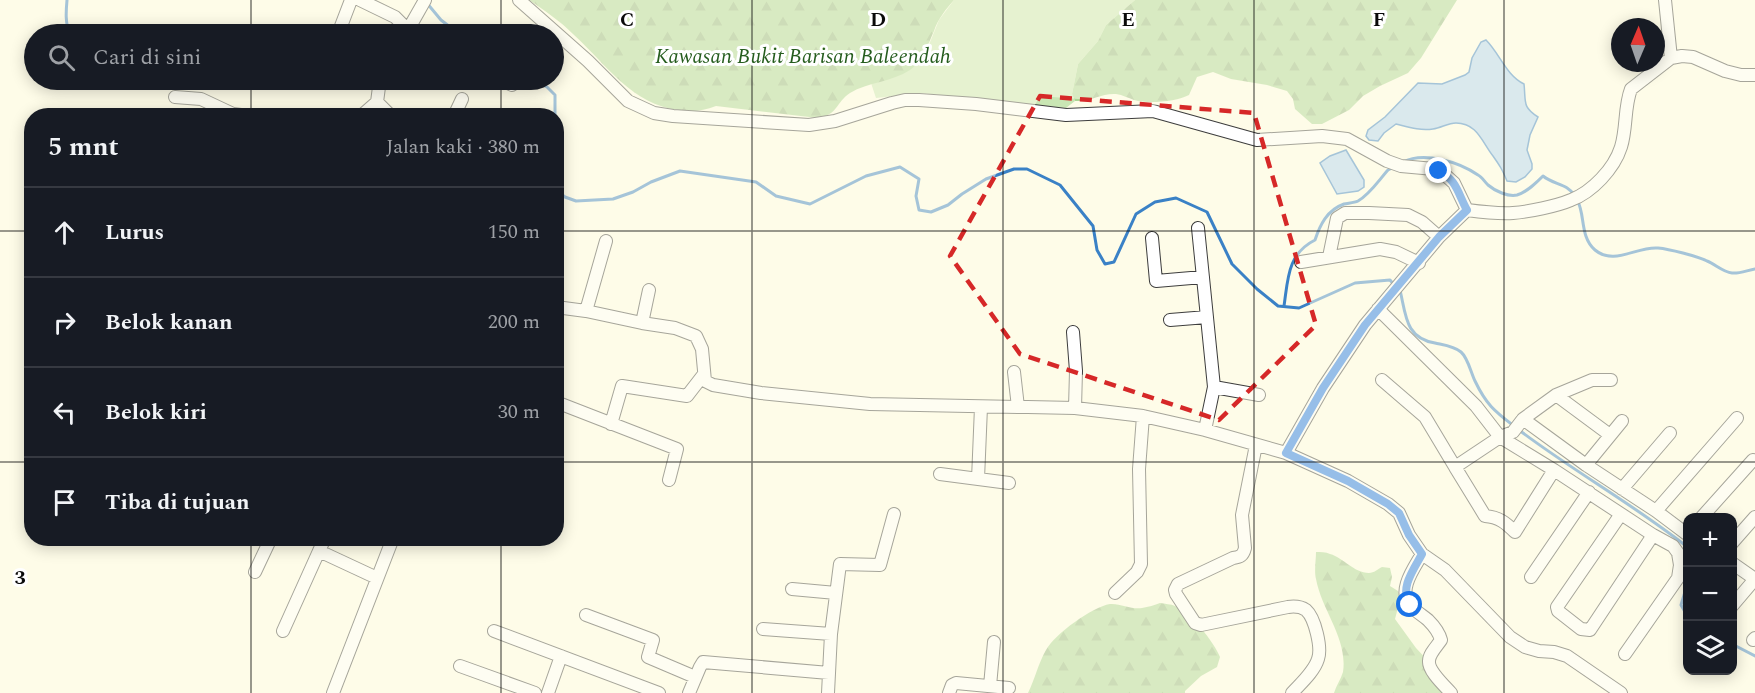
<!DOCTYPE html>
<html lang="id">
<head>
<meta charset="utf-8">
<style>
	body { margin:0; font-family:Spectral,serif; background:#242831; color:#f1f3f6 }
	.controls { position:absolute; right:18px; bottom:18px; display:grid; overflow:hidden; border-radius:12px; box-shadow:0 3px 15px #0003 }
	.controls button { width:54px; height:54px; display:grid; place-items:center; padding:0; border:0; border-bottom:2px solid #363941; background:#171b24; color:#f1f3f6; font:30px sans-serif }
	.compass { position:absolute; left:1611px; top:18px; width:54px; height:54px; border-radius:50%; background:#171b24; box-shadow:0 3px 15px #0003; rotate:2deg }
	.stop { position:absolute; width:18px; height:18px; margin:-14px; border:4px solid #1a73e8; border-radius:50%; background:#fff }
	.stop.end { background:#1a73e8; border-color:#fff; box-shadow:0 2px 6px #0008 }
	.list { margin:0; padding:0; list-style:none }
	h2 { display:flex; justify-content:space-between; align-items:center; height:78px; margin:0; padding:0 24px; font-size:26px }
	h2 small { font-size:20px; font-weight:400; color:#9ea1a6 }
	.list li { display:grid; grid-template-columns:39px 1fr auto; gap:18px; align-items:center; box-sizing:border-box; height:90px; padding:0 24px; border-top:2px solid #363941 }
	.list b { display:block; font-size:22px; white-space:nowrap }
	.list em { font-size:20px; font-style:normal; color:#9ea1a6 }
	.icon { flex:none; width:33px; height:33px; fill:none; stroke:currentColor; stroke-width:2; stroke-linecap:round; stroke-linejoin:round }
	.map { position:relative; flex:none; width:1755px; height:693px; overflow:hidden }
	.search { position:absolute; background:#171b24; box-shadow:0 3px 15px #0003; left:24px; top:24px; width:540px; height:66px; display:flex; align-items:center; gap:15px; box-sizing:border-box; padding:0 21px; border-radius:33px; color:#9ea1a6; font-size:22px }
	.panel { position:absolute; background:#171b24; box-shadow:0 3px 15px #0003; left:24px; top:108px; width:540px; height:438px; border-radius:24px }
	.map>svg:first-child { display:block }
</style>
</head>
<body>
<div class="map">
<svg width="1755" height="693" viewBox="0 0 1755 693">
	<defs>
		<pattern id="forest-firs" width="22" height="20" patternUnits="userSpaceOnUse" patternTransform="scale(1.5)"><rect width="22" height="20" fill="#acd694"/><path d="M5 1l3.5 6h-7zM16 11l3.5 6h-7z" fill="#93b67e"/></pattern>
	</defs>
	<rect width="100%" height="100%" fill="#fefce8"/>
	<!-- grass -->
	<path fill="#c9e6b4" d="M 954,0 L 1135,0 L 1106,25 L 1098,41 L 1078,64 L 1072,94 L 1075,101 L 1066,108 L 921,93 L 876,98 L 871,83 L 890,78 L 924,57 L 939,20 Z"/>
	<!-- forest -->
	<path fill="url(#forest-firs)" d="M 529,0 L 954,0 C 946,9 938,19 934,31 C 927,46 925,59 910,70 C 892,82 868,82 850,93 C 836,102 838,115 818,118 L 716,106 C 703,111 692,112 679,110 C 632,105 606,64 573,34 C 560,21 544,10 529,0 Z
		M 1135,0 L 1457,0 L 1421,58 L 1408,73 L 1380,86 L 1363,96 L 1349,110 L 1322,124 L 1312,124 L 1295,109 L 1293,99 L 1287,91 L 1267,85 L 1231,79 L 1213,72 L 1197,77 L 1189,95 C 1176,102 1148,104 1134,100 C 1128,98 1123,95 1116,94 C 1102,93 1090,102 1075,101 L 1072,94 L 1078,64 L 1098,41 L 1106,25 Z
		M 1316,552 C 1320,552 1326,552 1330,554 C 1344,558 1354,573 1369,573 C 1374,573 1378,569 1382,567 L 1390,568 L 1392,577 L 1390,586 L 1398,591 L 1400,600 L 1395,619 L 1416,648 L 1430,663 L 1448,693 L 1334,693 C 1336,686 1341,679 1343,672 C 1348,639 1322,611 1316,579 C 1314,571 1316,560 1316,552 Z
		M 1160,603 C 1165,604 1171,604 1175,606 C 1191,613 1214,642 1220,657 L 1217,667 L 1201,676 L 1185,691 L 1185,693 L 1028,693 C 1035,679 1038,664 1046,650 C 1055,634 1092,607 1110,604 C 1120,603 1132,610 1142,608 C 1148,607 1155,605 1160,603 Z"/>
	<!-- water -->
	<path fill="#afd3f3" stroke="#3a81c6" stroke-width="1.5" d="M 1486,40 C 1500,54 1506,75 1524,84 C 1526,102 1522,107 1538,117 L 1530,135 L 1527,150 L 1532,164 L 1532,169 L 1525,177 L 1516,182 L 1507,181 C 1502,169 1500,166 1493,156 C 1482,142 1477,123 1456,123 C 1448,123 1441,128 1433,129 C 1420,131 1408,127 1396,124 L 1384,133 L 1378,141 L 1369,140 L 1366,136 L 1368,130 L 1385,117 L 1418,83 L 1442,84 L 1465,75 L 1469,72 L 1472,58 L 1481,42 Z
		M 1346,150 L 1364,180 L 1364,187 L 1358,191 L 1337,194 L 1320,163 L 1330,156 Z"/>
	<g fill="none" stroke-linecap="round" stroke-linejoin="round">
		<!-- stream -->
		<path stroke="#3a81c6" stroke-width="3" d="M 67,0 C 66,11 65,24 70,34
			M 426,2 L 441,20 L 459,34
			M 533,80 L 547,87 L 555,95 L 555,116
			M 1403,162 C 1424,151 1459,162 1478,175 C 1482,177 1484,181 1488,185 C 1495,191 1508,197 1517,195 C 1527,192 1536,183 1543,176 C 1554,185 1567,183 1575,196
			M 556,190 L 565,197 L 576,201 L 613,199 L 633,192 L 651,182 L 680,171 L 756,182 L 776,196 L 810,204 L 866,176 L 900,167 L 919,179 L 916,196 L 919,210 L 931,212 L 948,205 L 962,194 L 986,179 L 1014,169 L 1027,169 L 1060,185 L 1093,226 L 1097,250 L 1105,264 L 1114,262 L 1136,214 L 1155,202 L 1176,198 L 1207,212 L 1232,264 L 1257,289 L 1278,306 L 1299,308 L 1355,283 L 1390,280 L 1395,286
			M 1578,202 C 1585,215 1580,237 1595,250 C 1614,266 1637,246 1658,248 C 1669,249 1697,256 1707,261 C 1715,264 1723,272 1732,273 C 1739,274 1748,270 1755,269
			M 1400,290 C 1406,315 1405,338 1435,343 C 1444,345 1454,346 1461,352 C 1468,358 1471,373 1475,381 C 1486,404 1494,411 1514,426
			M 1284,306 C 1288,280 1287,254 1315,240 C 1320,225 1327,210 1344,204 C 1348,203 1354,203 1358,201 C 1370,194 1379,180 1388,170 L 1392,168
			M 1519,430 C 1573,471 1633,504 1686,546 L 1688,551
			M 1688,582 L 1681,605 L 1688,617
			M 1732,644 L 1755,656"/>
		<!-- minor casing -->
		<g stroke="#3d3d3d" stroke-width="14">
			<path id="minor" d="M 360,0 L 395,17 L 408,30 L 407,34
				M 519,0 L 588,61 L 628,101 L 654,113 L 673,116 L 809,125 L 835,121 L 892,103 L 905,100 L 919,100 L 976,104 L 1066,115 L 1153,111 L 1257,140 L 1322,136 L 1347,139 L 1387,161 L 1401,166 L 1434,169 L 1444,174 L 1454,183 L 1467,210 L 1439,237 L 1365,325 L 1323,388 L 1286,453 L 1205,430 L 1143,416 L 1075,408 L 870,404 L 761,393 L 713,385 L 705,381 L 702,349 L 696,336 L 675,328 L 642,323 L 586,311 L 556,307
				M 1665,0 L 1671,58
				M 408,30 L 425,0
				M 338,34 L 351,0
				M 322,80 L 323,83
				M 384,80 L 379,87 L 377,102 L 391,116
				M 501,80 L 512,85
				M 175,97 L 201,99 L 233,114 L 249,116
				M 361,116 L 377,102
				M 454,116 L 462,99
				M 1467,210 C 1482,212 1497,214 1513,213 C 1528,212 1557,206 1571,200 C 1592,192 1614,169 1621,147 C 1627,128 1624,107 1631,89 L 1671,58 L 1682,56 L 1693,57 L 1725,71 L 1741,75 L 1755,75
				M 1198,228 L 1214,387 L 1205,430
				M 1152,238 L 1156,281 L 1203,277
				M 1329,257 L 1337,218 L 1345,213 L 1369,213 L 1408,215 L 1422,222 L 1439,237
				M 1301,262 L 1380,249 L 1396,252 L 1419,263
				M 1378,309 L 1476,406 L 1500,437 L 1455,467 L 1425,417 L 1382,380
				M 586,311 L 606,241
				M 1170,320 L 1207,317
				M 642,323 L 649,290
				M 1073,332 L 1076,371 L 1075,408
				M 1014,372 L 1018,407
				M 1214,387 L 1259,395
				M 1556,395 L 1610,435
				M 556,402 L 677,449 L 669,480
				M 1523,419 L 1586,465 L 1656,511 L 1688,535
				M 611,424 L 622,386 L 687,396 L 704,374
				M 1500,437 L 1554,470 L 1653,535 L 1673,546 L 1678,553 L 1680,565 L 1678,578 L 1625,654
				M 1500,437 L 1513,432 L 1523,419 L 1556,395 L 1592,380 L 1611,380
				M 1256,445 L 1242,515 L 1245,548 C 1243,556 1240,557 1233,558 L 1178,584 L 1175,590 L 1176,594 L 1195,623 L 1201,625 L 1288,607 C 1295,606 1300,606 1306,610 C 1315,618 1322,648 1318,659 C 1314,672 1301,683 1292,693
				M 1286,453 L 1348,481 L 1388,504 L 1399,513 L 1409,535 L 1422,554 L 1445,570 L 1510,637 L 1525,647 L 1539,651 L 1554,652 L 1567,656 L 1621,693
				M 1586,465 L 1622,421
				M 1455,467 L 1485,516 C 1499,517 1506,523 1515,532 L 1554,470
				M 940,474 L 1009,483
				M 978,479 L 981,407
				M 1622,489 L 1670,433
				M 1656,511 L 1737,418
				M 1621,514 L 1557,607 L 1558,611 L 1581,629 L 1590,630 L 1653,535
				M 1701,518 L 1753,460
				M 1732,543 L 1755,517
				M 319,551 L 325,538
				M 1422,554 C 1415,567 1397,590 1410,605 C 1415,611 1422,615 1428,620 C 1434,626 1439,632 1441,640 C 1437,646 1429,654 1429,661 C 1428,671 1445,686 1451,693
				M 1732,563 L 1755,579
				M 255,572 L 271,538
				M 1531,577 L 1589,492
				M 792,589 L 836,593
				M 1115,593 L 1137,572 L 1141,564 L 1139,469 L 1143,416
				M 1732,606 L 1755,579
				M 586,615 L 653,640 L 648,657 L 695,677
				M 763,629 L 831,634
				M 283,631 L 319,551 L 377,578
				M 494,631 L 659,693
				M 1753,640 L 1755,638
				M 460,666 L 535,693
				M 990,686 L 994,642
				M 333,693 L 393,538
				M 548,693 L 561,656
				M 689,693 L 700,667 L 703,662 L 829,673
				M 828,693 L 831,634 L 840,564 L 880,565 L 894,514
				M 949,693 L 952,685 L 956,683 L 1009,688"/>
		</g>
		<!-- minor -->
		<use href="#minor" stroke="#fff" stroke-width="12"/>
	</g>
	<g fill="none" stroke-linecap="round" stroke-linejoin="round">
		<!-- route -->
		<path stroke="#1a73e8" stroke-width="8" d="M 1410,605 C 1399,588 1414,569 1422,554 L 1409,535 L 1399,513 L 1388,504 L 1348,481 L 1286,453 L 1323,388 L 1365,325 L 1439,237 L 1467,210 C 1458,194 1457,180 1439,171"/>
	</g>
	<!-- marked area -->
	<path d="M0 0H1755V693H0ZM 1040,96 L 1254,113 L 1316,325 L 1219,420 L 1020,354 L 950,256 Z" fill="#fefce8" fill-opacity=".55" fill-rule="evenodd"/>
	<path fill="none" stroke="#d62828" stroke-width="4.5" stroke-dasharray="12 8" stroke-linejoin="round" d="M 1040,96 L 1254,113 L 1316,325 L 1219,420 L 1020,354 L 950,256 Z"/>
	<!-- grid -->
	<path fill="none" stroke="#0a0a0a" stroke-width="1.5" stroke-opacity="0.55" d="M 251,0 L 251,34M 501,0 L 501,34M 752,0 L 752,693M 1003,0 L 1003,693M 1254,0 L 1254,693M 1504,0 L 1504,693M 251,80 L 251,116M 501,80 L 501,116M 0,231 L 32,231M 556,231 L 1755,231M 0,462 L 32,462M 556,462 L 1755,462M 251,538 L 251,693M 501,538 L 501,693"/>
	<g text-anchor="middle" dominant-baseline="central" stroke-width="6" stroke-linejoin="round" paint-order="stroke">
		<!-- park labels -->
		<g font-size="21" font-style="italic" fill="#265d1e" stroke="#fff">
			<text x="803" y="57">Kawasan Bukit Barisan Baleendah</text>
		</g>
	</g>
	<g font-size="20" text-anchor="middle" font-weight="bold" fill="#0a0a0a" stroke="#fff" stroke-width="6" stroke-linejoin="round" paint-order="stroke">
		<text x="627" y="26">C</text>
		<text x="878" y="26">D</text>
		<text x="1128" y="26">E</text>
		<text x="1379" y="26">F</text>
		<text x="20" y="584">3</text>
	</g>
</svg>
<div class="controls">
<button>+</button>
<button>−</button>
<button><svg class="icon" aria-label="layers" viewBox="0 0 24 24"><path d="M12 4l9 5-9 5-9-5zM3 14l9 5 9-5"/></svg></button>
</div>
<svg class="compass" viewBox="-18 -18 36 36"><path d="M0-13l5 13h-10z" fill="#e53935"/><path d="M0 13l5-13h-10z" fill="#9ea1a6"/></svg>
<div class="stop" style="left:1410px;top:605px"></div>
<div class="stop end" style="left:1439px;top:171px"></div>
<div class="search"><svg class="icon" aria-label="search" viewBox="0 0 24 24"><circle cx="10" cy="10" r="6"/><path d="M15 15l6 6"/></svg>Cari di sini</div>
<section class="panel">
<h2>5 mnt<small>Jalan kaki · 380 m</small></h2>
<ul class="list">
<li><svg class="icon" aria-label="ahead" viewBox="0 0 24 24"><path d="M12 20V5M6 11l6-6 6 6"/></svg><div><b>Lurus</b></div><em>150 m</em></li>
<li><svg class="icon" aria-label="right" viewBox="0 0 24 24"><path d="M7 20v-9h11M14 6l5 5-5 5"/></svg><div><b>Belok kanan</b></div><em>200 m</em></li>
<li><svg class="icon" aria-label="left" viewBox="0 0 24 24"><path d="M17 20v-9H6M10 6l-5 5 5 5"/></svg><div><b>Belok kiri</b></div><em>30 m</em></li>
<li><svg class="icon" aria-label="arrive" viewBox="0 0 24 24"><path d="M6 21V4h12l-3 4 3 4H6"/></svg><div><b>Tiba di tujuan</b></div></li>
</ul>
</section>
</div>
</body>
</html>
